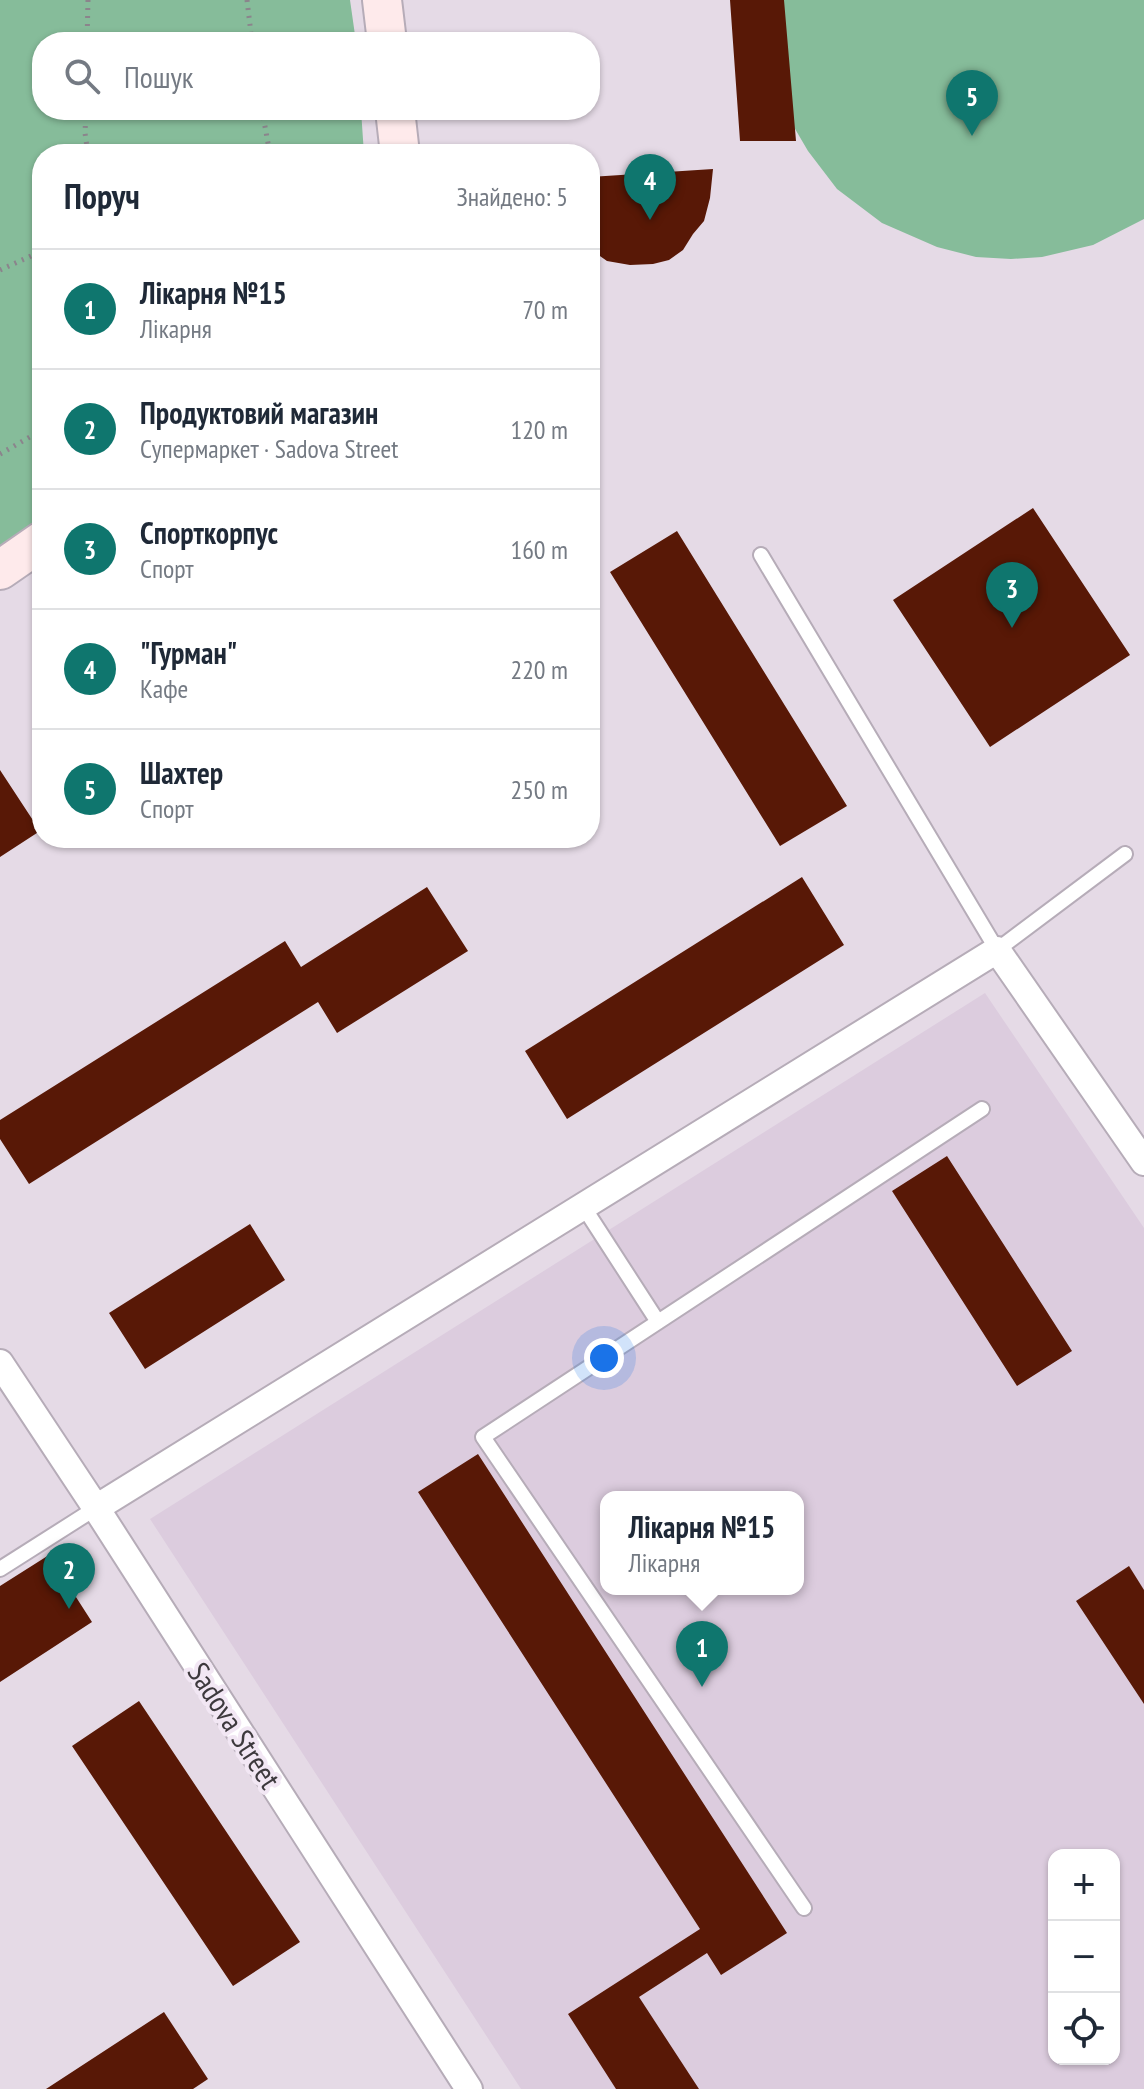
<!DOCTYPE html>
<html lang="uk">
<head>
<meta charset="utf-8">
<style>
	body { margin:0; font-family:"PT Sans Narrow",sans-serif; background:#f6f6f7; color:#1f2937 }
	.controls { position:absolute; right:24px; bottom:24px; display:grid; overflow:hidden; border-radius:16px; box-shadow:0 2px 6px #0004 }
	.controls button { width:72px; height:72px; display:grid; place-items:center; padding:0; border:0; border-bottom:2px solid #e0e1e3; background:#fff; color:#1f2937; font:40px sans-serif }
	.you { position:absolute; left:604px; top:1358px; width:28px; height:28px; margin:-20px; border:6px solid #fff; border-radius:50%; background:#1a73e8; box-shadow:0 0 0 12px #1a73e833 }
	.badge { display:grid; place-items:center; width:52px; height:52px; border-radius:50%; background:#0f766e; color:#fff; font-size:26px; font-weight:700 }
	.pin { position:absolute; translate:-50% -66px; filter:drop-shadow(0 2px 4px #0008) }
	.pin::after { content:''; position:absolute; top:42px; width:28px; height:24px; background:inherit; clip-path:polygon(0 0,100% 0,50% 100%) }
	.popup { position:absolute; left:600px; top:1491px; width:204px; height:104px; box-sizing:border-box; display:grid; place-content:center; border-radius:16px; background:#fff; filter:drop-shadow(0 2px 6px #0005); font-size:26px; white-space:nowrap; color:#747a83 }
	.popup b { font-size:30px; color:#1f2937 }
	.popup::after { content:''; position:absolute; left:50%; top:100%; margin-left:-16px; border:16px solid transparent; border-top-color:#fff }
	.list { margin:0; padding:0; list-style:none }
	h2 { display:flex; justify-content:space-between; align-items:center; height:104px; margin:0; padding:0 32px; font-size:34px }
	h2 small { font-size:26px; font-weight:400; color:#747a83 }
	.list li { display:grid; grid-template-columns:52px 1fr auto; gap:24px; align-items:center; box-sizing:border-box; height:120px; padding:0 32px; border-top:2px solid #e0e1e3 }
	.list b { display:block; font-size:30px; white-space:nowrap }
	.list p { margin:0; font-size:26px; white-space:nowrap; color:#747a83 }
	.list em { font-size:26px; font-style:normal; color:#747a83 }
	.icon { flex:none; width:44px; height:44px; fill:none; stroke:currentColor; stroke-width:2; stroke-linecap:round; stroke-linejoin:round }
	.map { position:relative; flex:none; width:1144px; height:2089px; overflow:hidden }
	.search { position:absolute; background:#fff; box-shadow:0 2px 6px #0004; left:32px; top:32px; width:568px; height:88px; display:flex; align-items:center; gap:20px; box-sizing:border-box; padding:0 28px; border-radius:32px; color:#747a83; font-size:30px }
	.panel { position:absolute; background:#fff; box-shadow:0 2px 6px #0004; left:32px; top:144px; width:568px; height:704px; border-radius:32px }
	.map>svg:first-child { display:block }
</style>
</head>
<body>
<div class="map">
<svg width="1144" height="2089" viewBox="0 0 1144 2089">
	<rect width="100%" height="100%" fill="#e5dae6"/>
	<!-- built -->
	<path fill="#dcccde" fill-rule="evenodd" d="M 985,993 L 1144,1228 L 1144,2089 L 521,2089 L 150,1519 ZM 606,1497 L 798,1497 L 798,1589 L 606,1589 ZM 1054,1855 L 1114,1855 L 1114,2059 L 1054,2059 Z"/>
	<!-- green -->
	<path fill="#86bc9a" d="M 0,0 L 350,0 L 356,42 L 42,42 L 42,110 L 361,110 L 364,154 L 42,154 L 42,517 L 0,546 Z
		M 768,0 L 1144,0 L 1144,219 L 1093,245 L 1042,257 L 1011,259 L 976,257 L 937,247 L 882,223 L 837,189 L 808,151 L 791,122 Z"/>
	<!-- building -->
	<path fill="#581806" d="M 730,0 L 784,0 L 796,141 L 740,141 Z
		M 713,169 L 710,198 L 704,221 L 693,234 L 683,250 L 669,260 L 653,264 L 630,265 L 607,261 L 590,249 L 590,177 Z
		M 1033,508 L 1130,655 L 990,747 L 893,600 Z
		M 677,531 L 847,806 L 780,846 L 610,572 Z
		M 0,770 L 40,831 L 0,857 Z
		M 802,877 L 844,945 L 567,1119 L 525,1051 Z
		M 427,887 L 468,951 L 337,1033 L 318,1002 L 29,1184 L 0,1139 L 0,1120 L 285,941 L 301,967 Z
		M 947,1156 L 1072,1351 L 1017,1386 L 892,1191 Z
		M 250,1224 L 285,1280 L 145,1369 L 109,1313 Z
		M 478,1454 L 787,1933 L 721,1975 L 707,1953 L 639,1997 L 699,2089 L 616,2089 L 568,2014 L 700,1929 L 418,1492 Z
		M 49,1555 L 92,1622 L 0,1682 L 0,1586 Z
		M 1129,1566 L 1144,1590 L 1144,1704 L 1076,1601 Z
		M 139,1701 L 300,1942 L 233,1986 L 72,1746 Z
		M 164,2012 L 208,2079 L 193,2089 L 46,2089 Z"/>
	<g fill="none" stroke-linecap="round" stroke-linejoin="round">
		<!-- lane casing -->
		<g stroke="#b6acb8" stroke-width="18">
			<path id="lane" d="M 761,555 L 997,950 L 1125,854
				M 583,1206 L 658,1322
				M 0,1569 L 96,1508
				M 804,1908 L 483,1437 L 982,1109"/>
		</g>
		<!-- street casing -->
		<g stroke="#b6acb8" stroke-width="30">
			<path id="street" d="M 0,1363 L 96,1508 L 469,2089
				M 96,1508 L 997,950 L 1144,1162"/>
		</g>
		<!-- secondary casing -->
		<g stroke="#b6acb8" stroke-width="42">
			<path id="secondary" d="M 382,0 L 387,42
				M 395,110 L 400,154
				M 0,570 L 42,541"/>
		</g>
		<!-- path -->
		<path stroke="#8b848c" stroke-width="5" stroke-dasharray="2 6" stroke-linecap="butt" d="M 247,0 L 252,42
			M 87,42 L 88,0
			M 86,110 L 85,133 L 88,154
			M 262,110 L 270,154
			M 0,270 L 42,251
			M 0,454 L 42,430"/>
		<!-- lane -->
		<use href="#lane" stroke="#fff" stroke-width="14"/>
		<!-- street -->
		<use href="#street" stroke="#fff" stroke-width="26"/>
		<!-- secondary -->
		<use href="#secondary" stroke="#feeaeb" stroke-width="38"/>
	</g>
	<g text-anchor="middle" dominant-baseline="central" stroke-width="8" stroke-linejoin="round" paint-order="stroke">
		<!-- street labels -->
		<g font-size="30" fill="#3d393d" stroke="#f2e7f4">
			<text transform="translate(235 1725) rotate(57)">Sadova Street</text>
		</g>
	</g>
</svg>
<div class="controls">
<button>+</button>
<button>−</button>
<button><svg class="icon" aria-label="locate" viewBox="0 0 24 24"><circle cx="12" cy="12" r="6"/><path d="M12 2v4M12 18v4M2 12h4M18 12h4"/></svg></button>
</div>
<div class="you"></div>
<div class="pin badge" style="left:702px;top:1687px">1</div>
<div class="popup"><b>Лікарня №15</b>Лікарня</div>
<div class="pin badge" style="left:69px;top:1609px">2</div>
<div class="pin badge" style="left:1012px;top:628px">3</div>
<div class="pin badge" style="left:650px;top:220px">4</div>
<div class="pin badge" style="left:972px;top:136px">5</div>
<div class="search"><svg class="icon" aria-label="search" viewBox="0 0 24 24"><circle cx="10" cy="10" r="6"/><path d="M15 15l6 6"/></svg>Пошук</div>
<section class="panel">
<h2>Поруч<small>Знайдено: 5</small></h2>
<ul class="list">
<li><span class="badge">1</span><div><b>Лікарня №15</b><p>Лікарня</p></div><em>70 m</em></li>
<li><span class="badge">2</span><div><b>Продуктовий магазин</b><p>Супермаркет · Sadova Street</p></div><em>120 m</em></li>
<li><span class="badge">3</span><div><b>Спорткорпус</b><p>Спорт</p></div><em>160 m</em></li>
<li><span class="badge">4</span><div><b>&quot;Гурман&quot;</b><p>Кафе</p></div><em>220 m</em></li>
<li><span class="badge">5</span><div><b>Шахтер</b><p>Спорт</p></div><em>250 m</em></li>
</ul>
</section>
</div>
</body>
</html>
